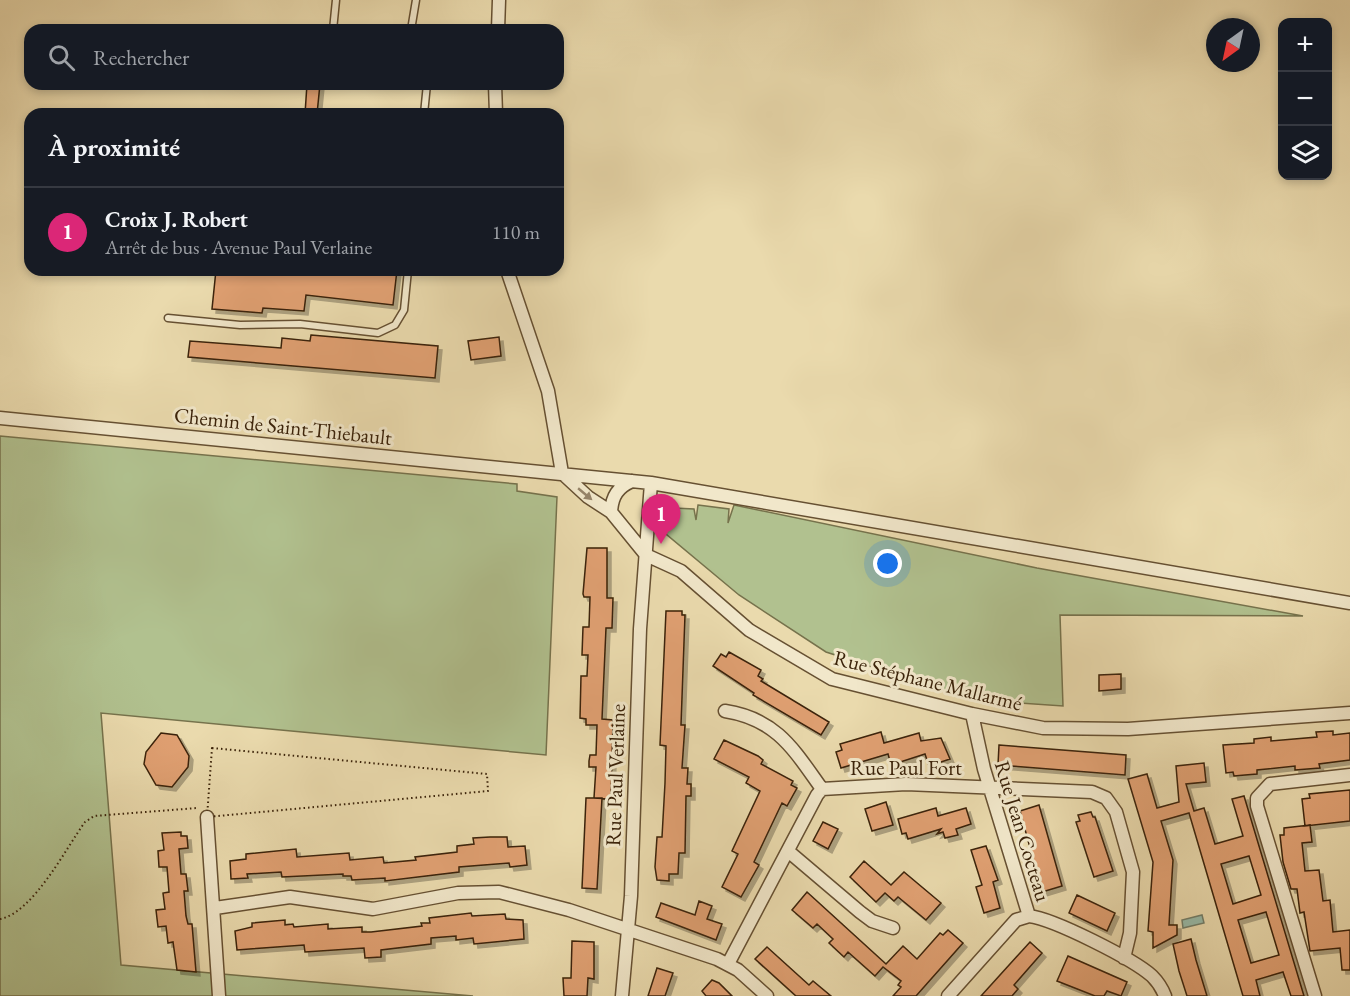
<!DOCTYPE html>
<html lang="fr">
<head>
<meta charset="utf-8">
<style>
	body { margin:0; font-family:"EB Garamond",serif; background:#20242c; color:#f1f3f6 }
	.controls { position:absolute; right:18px; top:18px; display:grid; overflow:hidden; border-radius:12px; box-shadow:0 3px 9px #0003 }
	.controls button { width:54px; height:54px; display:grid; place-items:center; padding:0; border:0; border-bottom:2px solid #363941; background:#171b24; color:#f1f3f6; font:30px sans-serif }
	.compass { position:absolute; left:1206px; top:18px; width:54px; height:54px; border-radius:50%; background:#171b24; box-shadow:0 3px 9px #0003; rotate:213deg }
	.you { position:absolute; left:888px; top:564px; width:21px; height:21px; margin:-15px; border:4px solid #fff; border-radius:50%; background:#1a73e8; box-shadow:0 0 0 9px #1a73e833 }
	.badge { display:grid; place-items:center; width:39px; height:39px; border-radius:50%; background:#db2777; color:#fff; font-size:20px; font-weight:700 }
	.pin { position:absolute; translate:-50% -50px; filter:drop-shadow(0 2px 3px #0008) }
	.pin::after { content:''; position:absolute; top:32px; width:21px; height:18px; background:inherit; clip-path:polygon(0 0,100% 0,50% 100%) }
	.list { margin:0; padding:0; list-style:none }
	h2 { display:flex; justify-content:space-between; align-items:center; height:78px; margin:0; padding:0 24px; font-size:26px }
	h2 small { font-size:20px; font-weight:400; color:#9ea1a6 }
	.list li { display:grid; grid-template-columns:39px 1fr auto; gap:18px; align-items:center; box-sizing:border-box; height:90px; padding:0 24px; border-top:2px solid #363941 }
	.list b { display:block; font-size:22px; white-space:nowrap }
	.list p { margin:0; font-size:20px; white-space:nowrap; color:#9ea1a6 }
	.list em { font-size:20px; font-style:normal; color:#9ea1a6 }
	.icon { flex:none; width:33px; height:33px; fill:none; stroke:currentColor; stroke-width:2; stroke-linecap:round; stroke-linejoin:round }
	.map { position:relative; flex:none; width:1350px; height:996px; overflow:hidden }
	.search { position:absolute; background:#171b24; box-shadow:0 3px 9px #0003; left:24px; top:24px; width:540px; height:66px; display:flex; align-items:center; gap:15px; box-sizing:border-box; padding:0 21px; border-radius:18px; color:#9ea1a6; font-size:22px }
	.panel { position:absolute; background:#171b24; box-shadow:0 3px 9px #0003; left:24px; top:108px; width:540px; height:168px; border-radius:18px }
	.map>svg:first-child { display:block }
</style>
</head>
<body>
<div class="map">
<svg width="1350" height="996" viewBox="0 0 1350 996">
	<defs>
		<filter id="shadow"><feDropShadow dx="4" dy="4" stdDeviation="0" flood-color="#0004"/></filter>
	</defs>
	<rect width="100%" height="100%" fill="#eadaad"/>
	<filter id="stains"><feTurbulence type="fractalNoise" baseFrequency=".00333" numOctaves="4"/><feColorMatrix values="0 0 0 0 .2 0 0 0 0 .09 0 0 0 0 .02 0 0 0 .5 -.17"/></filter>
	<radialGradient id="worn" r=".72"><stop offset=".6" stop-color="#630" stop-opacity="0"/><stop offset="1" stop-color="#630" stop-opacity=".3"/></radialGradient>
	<!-- green -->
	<path fill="#b1c18f" stroke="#76724c" stroke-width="1.5" d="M 0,436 L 517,484 L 517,491 L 557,497 L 546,755 L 101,713 L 121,965 L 473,996 L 0,996 Z
		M 698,505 L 729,509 L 728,523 L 734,505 L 1037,568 L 1303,616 L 1060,615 L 1063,706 L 974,700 L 826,652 L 739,595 L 666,534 L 665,525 L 674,508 L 694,509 L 696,520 Z"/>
	<!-- water -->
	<path fill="#98bba9" stroke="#727e69" stroke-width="1.5" d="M 1202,915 L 1204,923 L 1183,928 L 1182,920 Z"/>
	<!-- building -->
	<path fill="#e0a072" stroke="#3a2209" stroke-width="1.5" fill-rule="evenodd" filter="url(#shadow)" d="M 307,84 L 320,84 L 317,114 L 305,114 Z
		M 216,270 L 397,270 L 393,305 L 306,295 L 304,311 L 263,308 L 262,313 L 212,309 Z
		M 311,335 L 438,346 L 435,378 L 188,357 L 190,341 L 281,348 L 282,338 L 310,341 Z
		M 499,337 L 501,356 L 471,360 L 468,341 Z
		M 587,548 L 607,548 L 607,598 L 613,598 L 612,628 L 606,628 L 602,719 L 613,720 L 611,799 L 594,798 L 596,767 L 589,767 L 589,761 L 590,755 L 596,755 L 597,725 L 586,725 L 586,719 L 580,718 L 581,676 L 587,676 L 588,655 L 582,655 L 583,627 L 589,627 L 590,597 L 584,597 L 583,594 Z
		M 666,611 L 682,611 L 682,615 L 685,615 L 681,725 L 685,725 L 682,768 L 688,768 L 687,784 L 691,784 L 691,796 L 686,796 L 685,853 L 679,853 L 678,874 L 669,874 L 669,881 L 657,880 L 655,867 L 657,837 L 662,837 L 665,783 L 666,746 L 660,745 Z
		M 729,652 L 761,670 L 758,676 L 763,679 L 761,681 L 829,722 L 821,735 L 753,695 L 754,693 L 713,666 L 721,654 L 726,657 Z
		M 1121,674 L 1121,689 L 1099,691 L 1099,675 Z
		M 1333,731 L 1333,735 L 1350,733 L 1350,760 L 1319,764 L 1320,768 L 1295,770 L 1295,766 L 1257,770 L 1257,774 L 1245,775 L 1234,776 L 1233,772 L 1226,773 L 1223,745 L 1254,743 L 1254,739 L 1271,737 L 1271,741 L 1317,737 L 1316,732 Z
		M 881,732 L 884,743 L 919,733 L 921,741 L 941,738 L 950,759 L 929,766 L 925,754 L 891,765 L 888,754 L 841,768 L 836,752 L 842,750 L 840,744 Z
		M 161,733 L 177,735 L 189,756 L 188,767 L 172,787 L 156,785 L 144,764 L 146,752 Z
		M 724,740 L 758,756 L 763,760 L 761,764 L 793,781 L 791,785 L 797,788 L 787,806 L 782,803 L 772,824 L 754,862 L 759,865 L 741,897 L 722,887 L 738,854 L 732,851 L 760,791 L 746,783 L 749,777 L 714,759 Z
		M 999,745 L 1126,755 L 1125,775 L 998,765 Z
		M 1204,763 L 1206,782 L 1186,784 L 1194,811 L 1204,808 L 1215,844 L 1243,836 L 1232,799 L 1244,796 L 1304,996 L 1291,996 L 1283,972 L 1256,980 L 1260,996 L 1243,996 L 1189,813 L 1161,821 L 1173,860 L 1169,925 L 1177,925 L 1177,935 L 1153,948 L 1153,932 L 1148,931 L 1153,862 L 1128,779 L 1147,774 L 1157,808 L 1179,802 L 1176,766 ZM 1249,856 L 1261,895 L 1233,904 L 1221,864 ZM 1266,912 L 1279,955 L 1251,963 L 1238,920 Z
		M 1350,790 L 1350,821 L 1305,826 L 1302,799 L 1310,798 L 1309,794 Z
		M 586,798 L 602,798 L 597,889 L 582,888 Z
		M 886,802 L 893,825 L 872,831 L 865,809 Z
		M 1039,805 L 1062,886 L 1042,892 L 1020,811 Z
		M 936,808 L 938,816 L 966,808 L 971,824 L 956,829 L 958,835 L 945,838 L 943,832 L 937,834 L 941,829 L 908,839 L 906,833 L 902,834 L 898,819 Z
		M 1091,812 L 1093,817 L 1095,817 L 1113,871 L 1094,877 L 1076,822 L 1080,821 L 1078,815 Z
		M 823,822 L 838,829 L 828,849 L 813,841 Z
		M 1310,825 L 1312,842 L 1302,843 L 1305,871 L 1319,870 L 1323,901 L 1330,900 L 1333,932 L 1350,930 L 1350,970 L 1342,970 L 1340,948 L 1310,951 L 1304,912 L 1300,913 L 1297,889 L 1291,889 L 1283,862 L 1280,835 L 1284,835 L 1284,828 Z
		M 181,832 L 181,836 L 187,836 L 188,848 L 179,849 L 181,874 L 186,874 L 188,891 L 184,891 L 186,916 L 188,924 L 192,924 L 196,972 L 177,970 L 173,942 L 168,943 L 166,926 L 158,927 L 156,910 L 165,909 L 163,893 L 169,892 L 167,867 L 159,867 L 158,851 L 164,850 L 162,833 Z
		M 490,837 L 507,837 L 508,847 L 525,846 L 527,865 L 510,867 L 509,863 L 459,867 L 459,872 L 385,881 L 385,878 L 352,880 L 351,876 L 343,876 L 343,874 L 282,877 L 281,872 L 247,874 L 248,878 L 231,879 L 230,861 L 246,859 L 246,854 L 296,849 L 297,857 L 349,853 L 350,860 L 383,857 L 384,863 L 416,860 L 415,857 L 457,852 L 457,846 L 474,844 L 473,838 Z
		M 986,846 L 998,880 L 993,882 L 1000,908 L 984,913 L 976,887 L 982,885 L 971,850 Z
		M 864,861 L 891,885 L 904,872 L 941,903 L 926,920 L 898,897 L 894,901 L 885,893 L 876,902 L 850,877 Z
		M 807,892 L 886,964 L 903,946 L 917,959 L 940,933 L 943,935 L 948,930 L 963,943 L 916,996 L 893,996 L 901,987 L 898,985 L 901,981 L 883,967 L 875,976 L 848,952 L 844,957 L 829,943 L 833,939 L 817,924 L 813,928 L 792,910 Z
		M 1077,895 L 1115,913 L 1107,931 L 1069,913 Z
		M 699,901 L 712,906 L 707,919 L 722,924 L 716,940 L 656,917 L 661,903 L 695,915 Z
		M 471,913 L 472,916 L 505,914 L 506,919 L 523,920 L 524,939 L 474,944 L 473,938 L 456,940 L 456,936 L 431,938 L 431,944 L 381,950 L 381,957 L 365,958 L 364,948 L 305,952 L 304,945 L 237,950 L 235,931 L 252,927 L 252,923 L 285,920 L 285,925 L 293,924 L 294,927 L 328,924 L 328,929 L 362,927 L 362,932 L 371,932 L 422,926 L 421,923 L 430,923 L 429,918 Z
		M 1191,939 L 1196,960 L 1207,996 L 1187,996 L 1179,971 L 1173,944 Z
		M 572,941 L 594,942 L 594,979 L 588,978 L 587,996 L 564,996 L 563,978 L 571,978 Z
		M 1030,942 L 1042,953 L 1014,985 L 1018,989 L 1012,996 L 981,996 Z
		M 767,947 L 809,985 L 813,981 L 831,996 L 796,996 L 755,959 Z
		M 1068,956 L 1127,982 L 1121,996 L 1107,991 L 1104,996 L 1095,996 L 1057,981 Z
		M 657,968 L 673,973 L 665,996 L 648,996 Z
		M 712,980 L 719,983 L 732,996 L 706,996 L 702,991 Z"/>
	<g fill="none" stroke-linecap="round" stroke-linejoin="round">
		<!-- lane casing -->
		<g stroke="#665032" stroke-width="9">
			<path id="lane" d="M 333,30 L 336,0
				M 411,30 L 416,0
				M 424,114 L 427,84
				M 168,318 L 240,325 L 300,324 L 378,333 L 395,325 L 404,310 L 408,270"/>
		</g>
		<!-- street casing -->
		<g stroke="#665032" stroke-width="15">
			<path id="street" d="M 498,30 L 499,0
				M 495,84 L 496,114
				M 507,270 L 548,391 L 562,473 L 588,497 L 611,512 L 646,555 L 681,571 L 749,630 L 832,679 L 972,714 L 1043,728 L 1128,729 L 1350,713
				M 0,418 L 651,483 L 1350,603
				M 611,512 C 612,496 618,487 632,481
				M 725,711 C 777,719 794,750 822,789
				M 207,817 L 219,996
				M 788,851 L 860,912 L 872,921 L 893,928
				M 215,908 L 290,897 L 373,909 L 458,893 L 499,892 L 569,910 L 717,959 L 738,970 L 767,996
				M 1029,916 C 1054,919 1133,959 1152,976 C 1158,982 1162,988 1165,996
				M 728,964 L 817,795 L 822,789 L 906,784 L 1092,792 L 1106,798 L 1116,812 L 1133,872 L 1130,933 L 1124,958
				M 622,996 L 631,896 L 640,629 L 651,483
				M 948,996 L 1016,920 L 1029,916 L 984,769 L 972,714
				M 1315,996 L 1257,806 L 1257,798 L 1270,784 L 1350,775"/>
		</g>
		<!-- path -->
		<path stroke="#3a2209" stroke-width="2" stroke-dasharray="1.5 3" stroke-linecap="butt" d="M 212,748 L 487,774 L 488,791 L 207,817 Z
			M 0,919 C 33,913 66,848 85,822 L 94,816 L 197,808"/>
		<!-- lane -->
		<use href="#lane" stroke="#f1e7ca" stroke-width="6"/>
		<!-- street -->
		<use href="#street" stroke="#f1e7ca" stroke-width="12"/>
	</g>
	<!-- one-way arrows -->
	<defs><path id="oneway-solid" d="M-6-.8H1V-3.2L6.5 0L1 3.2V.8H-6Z" transform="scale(1.5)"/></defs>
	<use fill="#96846a" href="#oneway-solid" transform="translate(585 494) rotate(40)"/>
	<g text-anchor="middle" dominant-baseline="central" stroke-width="6" stroke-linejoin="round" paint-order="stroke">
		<!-- street labels -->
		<g font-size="21" fill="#3a2209" stroke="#f1e7ca">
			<text transform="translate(283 426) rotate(6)">Chemin de Saint-Thiebault</text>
			<text transform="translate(928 680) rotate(14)">Rue Stéphane Mallarmé</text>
			<text x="906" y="767">Rue Paul Fort</text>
			<text transform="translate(615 775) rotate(-88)">Rue Paul Verlaine</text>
			<text transform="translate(1023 831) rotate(73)">Rue Jean Cocteau</text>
		</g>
	</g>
	<rect width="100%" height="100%" filter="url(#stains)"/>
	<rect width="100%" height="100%" fill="url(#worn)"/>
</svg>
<div class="controls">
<button>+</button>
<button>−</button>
<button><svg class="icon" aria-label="layers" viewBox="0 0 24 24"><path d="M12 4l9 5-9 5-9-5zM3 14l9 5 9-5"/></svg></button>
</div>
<svg class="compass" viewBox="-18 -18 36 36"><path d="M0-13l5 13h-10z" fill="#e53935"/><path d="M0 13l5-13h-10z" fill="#9ea1a6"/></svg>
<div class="you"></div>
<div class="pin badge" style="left:661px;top:544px">1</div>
<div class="search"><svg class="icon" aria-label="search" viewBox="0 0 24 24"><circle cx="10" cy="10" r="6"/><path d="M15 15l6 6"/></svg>Rechercher</div>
<section class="panel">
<h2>À proximité<small></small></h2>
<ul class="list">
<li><span class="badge">1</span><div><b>Croix J. Robert</b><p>Arrêt de bus · Avenue Paul Verlaine</p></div><em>110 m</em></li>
</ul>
</section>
</div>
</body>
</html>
